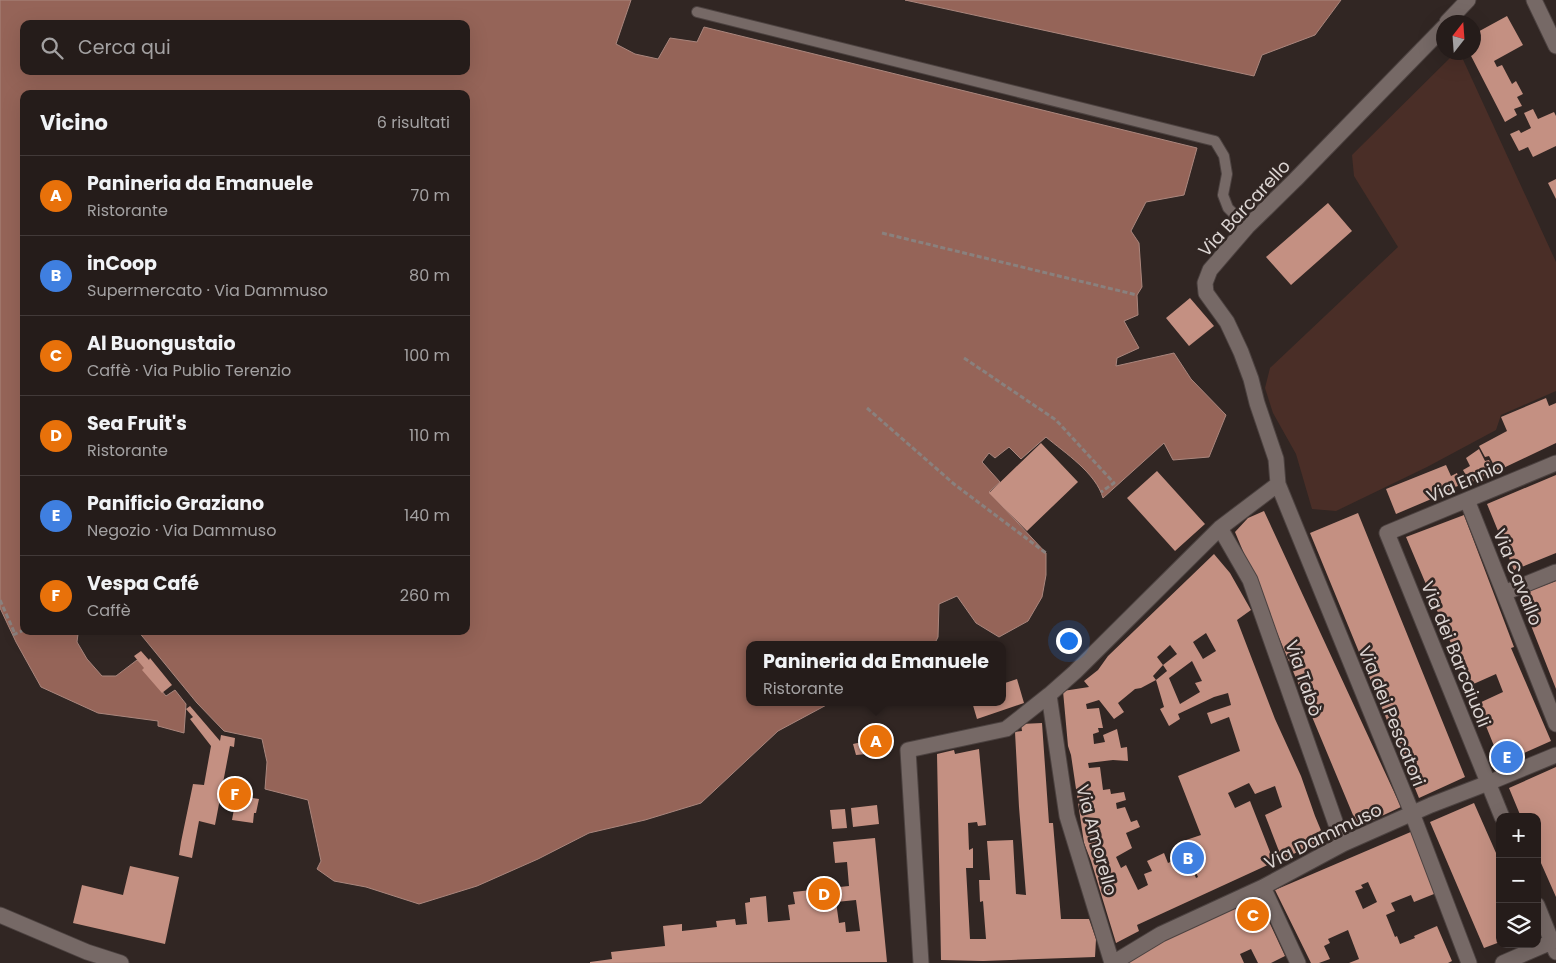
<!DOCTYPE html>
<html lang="it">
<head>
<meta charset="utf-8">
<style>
	body { margin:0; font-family:Poppins,sans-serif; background:#312927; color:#f1f3f6 }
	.controls { position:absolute; right:15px; bottom:15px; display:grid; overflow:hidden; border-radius:10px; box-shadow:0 5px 20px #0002 }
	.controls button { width:45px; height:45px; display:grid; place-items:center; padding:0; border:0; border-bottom:1px solid #423a39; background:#251c1a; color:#f1f3f6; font:25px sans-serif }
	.compass { position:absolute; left:1436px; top:15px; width:45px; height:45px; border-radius:50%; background:#251c1a; box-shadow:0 5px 20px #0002; rotate:17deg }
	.you { position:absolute; left:1068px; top:640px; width:18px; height:18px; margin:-12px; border:4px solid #fff; border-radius:50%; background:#1a73e8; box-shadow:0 0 0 8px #1a73e833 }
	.badge { display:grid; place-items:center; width:32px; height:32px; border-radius:50%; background:#7abff8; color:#fff; font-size:16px; font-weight:700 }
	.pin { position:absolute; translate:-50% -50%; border:2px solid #fff; box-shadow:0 1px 5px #0006 }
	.popup { position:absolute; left:746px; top:641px; width:260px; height:65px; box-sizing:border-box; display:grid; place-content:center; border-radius:10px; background:#251c1a; filter:drop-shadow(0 1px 4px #0005); font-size:16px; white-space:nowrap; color:#a3a1a2 }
	.popup b { font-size:19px; color:#f1f3f6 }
	.popup::after { content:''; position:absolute; left:50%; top:100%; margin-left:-10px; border:10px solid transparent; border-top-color:#251c1a }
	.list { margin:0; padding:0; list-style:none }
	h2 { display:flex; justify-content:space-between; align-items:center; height:65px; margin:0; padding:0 20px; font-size:21px }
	h2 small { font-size:16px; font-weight:400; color:#a3a1a2 }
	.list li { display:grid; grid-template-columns:32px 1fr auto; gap:15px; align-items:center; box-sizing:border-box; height:80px; padding:0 20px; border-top:1px solid #423a39 }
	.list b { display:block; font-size:19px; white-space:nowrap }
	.list p { margin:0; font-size:16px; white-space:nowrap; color:#a3a1a2 }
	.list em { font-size:16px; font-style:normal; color:#a3a1a2 }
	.icon { flex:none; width:28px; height:28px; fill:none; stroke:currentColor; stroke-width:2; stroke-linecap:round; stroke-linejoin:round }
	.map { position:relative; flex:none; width:1556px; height:963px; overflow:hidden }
	.search { position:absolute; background:#251c1a; box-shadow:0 5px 20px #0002; left:20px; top:20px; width:450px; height:55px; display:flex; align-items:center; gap:12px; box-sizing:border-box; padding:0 18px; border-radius:10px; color:#a3a1a2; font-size:19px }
	.panel { position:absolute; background:#251c1a; box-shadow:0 5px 20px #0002; left:20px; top:90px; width:450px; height:545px; border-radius:10px }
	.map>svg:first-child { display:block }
</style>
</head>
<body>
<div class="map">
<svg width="1556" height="963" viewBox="0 0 1556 963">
	<rect width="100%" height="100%" fill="#312623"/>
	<!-- green -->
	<path fill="#4a2e27" d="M 1455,53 L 1460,53 L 1556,262 L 1556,391 L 1501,415 L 1496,430 L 1427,467 L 1336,511 L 1312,509 L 1296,454 L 1273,413 L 1265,388 L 1270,368 L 1398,247 L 1354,176 L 1352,155 Z"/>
	<!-- water -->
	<path fill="#956458" stroke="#aa867d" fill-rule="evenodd" d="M 0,0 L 631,0 L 616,44 L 635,54 L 658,59 L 670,38 L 697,42 L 704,27 L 1197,148 L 1184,195 L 1146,202 L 1131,231 L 1139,243 L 1142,287 L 1137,295 L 1138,315 L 1124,321 L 1139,348 L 1117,358 L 1116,366 L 1174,353 L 1191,379 L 1226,415 L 1209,457 L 1173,460 L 1164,443 L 1103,498 C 1096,473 1065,453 1046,437 L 1021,459 L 1009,447 L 995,458 L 989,453 L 982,462 L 1000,482 L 989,492 L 1046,553 L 1046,575 L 1042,597 L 1028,621 L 999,637 L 976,623 L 957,596 L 939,604 L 938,637 L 934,645 L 750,645 L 750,702 L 832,702 L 778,731 L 701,803 L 645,820 L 589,833 L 538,859 L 477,886 L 419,904 L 366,887 L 334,881 L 317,869 L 321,861 L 308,800 L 265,789 L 267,762 L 262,739 L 224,731 L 197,703 L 138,631 L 466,631 L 466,94 L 24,94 L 24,631 L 81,631 L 78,634 L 77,642 L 87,659 L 102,676 L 116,676 L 137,660 L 147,667 L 146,672 L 166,696 L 175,690 L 186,704 L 184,733 L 158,726 L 158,721 L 98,713 L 41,687 L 16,642 L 0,608 ZM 24,24 L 466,24 L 466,71 L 24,71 Z
		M 905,0 L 1341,0 L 1315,35 L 1262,55 L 1254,76 Z"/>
	<!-- building -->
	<path fill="#c49082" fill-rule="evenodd" d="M 1507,16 L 1523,45 L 1494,61 L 1497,67 L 1502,65 L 1512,84 L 1516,81 L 1523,94 L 1517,97 L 1522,106 L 1514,109 L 1517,115 L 1505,122 L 1469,52 L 1474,52 L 1474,38 L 1475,37 L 1474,34 Z
		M 1533,109 L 1538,119 L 1554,112 L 1556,116 L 1556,146 L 1533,157 L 1528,147 L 1519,151 L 1510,134 L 1519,130 L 1521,133 L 1531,128 L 1524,113 Z
		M 1556,179 L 1556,199 L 1548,183 Z
		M 1328,203 L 1352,231 L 1291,285 L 1266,257 Z
		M 1190,298 L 1214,326 L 1189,346 L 1166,318 Z
		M 1546,398 L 1549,406 L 1556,403 L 1556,443 L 1497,471 L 1489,456 L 1485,457 L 1479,446 L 1507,431 L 1501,417 Z
		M 1041,443 L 1078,482 L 1027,531 L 989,493 Z
		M 1479,449 L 1485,461 L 1489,460 L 1494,471 L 1470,483 L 1463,470 L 1470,466 L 1466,458 Z
		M 1446,465 L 1451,476 L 1457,473 L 1461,485 L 1455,487 L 1455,489 L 1396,514 L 1386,489 Z
		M 1157,471 L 1205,524 L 1175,551 L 1127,498 Z
		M 1556,475 L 1556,553 L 1514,570 L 1487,504 Z
		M 1264,511 L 1401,807 L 1358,827 L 1235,532 L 1248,518 Z
		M 1358,513 L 1465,777 L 1419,798 L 1310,533 Z
		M 1464,515 L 1514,647 L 1511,648 L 1551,741 L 1501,763 L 1477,704 L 1503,692 L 1496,674 L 1469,686 L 1406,537 Z
		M 1214,554 L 1230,573 L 1251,610 L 1237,620 L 1275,719 L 1301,776 L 1315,816 L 1325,840 L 1282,859 L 1265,815 L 1282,807 L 1275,786 L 1255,794 L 1249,783 L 1228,793 L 1235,808 L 1250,801 L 1274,862 L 1137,925 L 1139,931 L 1116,943 L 1091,861 L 1084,843 L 1071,755 L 1068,746 L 1063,691 L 1089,687 L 1084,681 L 1098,670 L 1108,656 ZM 1206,633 L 1216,651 L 1203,659 L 1193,642 ZM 1170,645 L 1177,654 L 1163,665 L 1167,671 L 1156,680 L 1153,676 L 1163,665 L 1157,657 ZM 1192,661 L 1202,681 L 1195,683 L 1200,692 L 1180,704 L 1169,678 ZM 1156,680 L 1164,707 L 1160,709 L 1169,726 L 1180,719 L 1178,714 L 1214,697 L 1228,693 L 1231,705 L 1207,713 L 1211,724 L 1229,717 L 1240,751 L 1178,776 L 1201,835 L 1183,841 L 1198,877 L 1196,878 L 1187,855 L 1168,863 L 1164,853 L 1147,861 L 1152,871 L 1144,874 L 1148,885 L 1138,890 L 1126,865 L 1121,868 L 1116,857 L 1132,848 L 1126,833 L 1140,827 L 1137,820 L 1131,822 L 1125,807 L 1117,809 L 1116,803 L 1126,800 L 1124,792 L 1111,794 L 1110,789 L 1103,790 L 1100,767 L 1089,768 L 1088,763 L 1113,760 L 1128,761 L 1127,747 L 1121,748 L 1117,729 L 1103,735 L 1105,742 L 1094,744 L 1093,734 L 1099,732 L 1098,728 L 1103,728 L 1099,708 L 1087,709 L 1086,704 L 1099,700 L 1114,719 L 1124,712 L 1118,703 L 1135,689 L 1141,688 Z
		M 1556,581 L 1556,689 L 1519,595 Z
		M 141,651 L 149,660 L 150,658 L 172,685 L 162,693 L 142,670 L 144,668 L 134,656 Z
		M 1017,679 L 1024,703 L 977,719 L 972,702 L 1002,702 L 1002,684 Z
		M 190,706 L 220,741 L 221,735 L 235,738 L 234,747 L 230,746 L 215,825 L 199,821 L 192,858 L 179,855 L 181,842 L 193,784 L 204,785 L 211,746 L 190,719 L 193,717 L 186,709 Z
		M 1042,723 L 1049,823 L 1053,823 L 1061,919 L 1089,919 L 1096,939 L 1095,957 L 983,961 L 941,960 L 937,754 L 954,750 L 955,754 L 979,749 L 986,825 L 978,826 L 977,822 L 968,823 L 969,850 L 973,848 L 973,868 L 966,868 L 970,939 L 986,939 L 983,901 L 980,902 L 979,880 L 990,880 L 987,841 L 1013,840 L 1016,894 L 1026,895 L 1019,807 L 1015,732 L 1022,731 L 1021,724 Z
		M 875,739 L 877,753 L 856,755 L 853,744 Z
		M 1556,767 L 1556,897 L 1537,854 L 1537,817 L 1521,817 L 1509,788 Z
		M 238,796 L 259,799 L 256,813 L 254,813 L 253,823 L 232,820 L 234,809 L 236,809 Z
		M 1474,803 L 1500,862 L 1500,942 L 1484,948 L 1430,822 Z
		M 877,805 L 879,824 L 853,827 L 851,808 Z
		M 845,809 L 847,828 L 832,829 L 830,810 Z
		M 1413,831 L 1439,892 L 1414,902 L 1411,895 L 1391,903 L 1395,911 L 1386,915 L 1395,937 L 1397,936 L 1400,944 L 1415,938 L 1414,936 L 1437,926 L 1452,961 L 1448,963 L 1349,963 L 1359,959 L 1348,930 L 1328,939 L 1330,943 L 1324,946 L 1330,959 L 1319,963 L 1311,963 L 1275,890 ZM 1368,882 L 1377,902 L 1363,909 L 1355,891 L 1363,888 L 1361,885 Z
		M 875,838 L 887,962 L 590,963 L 590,962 L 612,959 L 611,952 L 665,946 L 663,926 L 682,924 L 682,931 L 717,927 L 716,921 L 735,919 L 736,925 L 747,924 L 745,903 L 750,902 L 750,898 L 766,896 L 768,922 L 790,920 L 788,905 L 795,904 L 793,892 L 849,886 L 847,862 L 835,863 L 833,842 ZM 856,900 L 860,931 L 846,932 L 845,922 L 839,923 L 836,902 Z
		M 130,866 L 179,877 L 165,944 L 73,923 L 82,885 L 123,895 Z
		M 1259,900 L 1285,956 L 1271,963 L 1258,963 L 1251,949 L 1240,954 L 1244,963 L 1127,963 L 1125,957 L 1241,906 L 1243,909 Z"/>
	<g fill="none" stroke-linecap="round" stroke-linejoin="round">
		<!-- lane casing -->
		<g stroke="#4c4240" stroke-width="12">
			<path id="lane" d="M 697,12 L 1215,141 L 1224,156 L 1227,174 L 1223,195 L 1228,208 L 1247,227"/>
		</g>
		<!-- street casing -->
		<g stroke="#4c4240" stroke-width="17">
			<path id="street" d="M 1534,0 L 1556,46
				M 1447,22 L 1468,0
				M 1444,27 L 1295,180 L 1247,227 L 1210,270 L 1205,283 L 1206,293 L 1227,322 L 1241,352 L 1251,379 L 1257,403 L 1276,459 L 1278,484 L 1412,813 L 1469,963
				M 1467,500 L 1556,724
				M 1220,528 L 1250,580 L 1343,844
				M 1504,593 L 1556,572
				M 1049,695 L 1067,816 L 1112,963
				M 1502,817 L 1387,533 L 1556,463
				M 1263,887 L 1298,963
				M 1537,905 L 1556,952
				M 0,915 L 87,952 L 121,963
				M 921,963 L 908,750 L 1006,729 L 1049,695 L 1075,672 L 1220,528 L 1278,484
				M 1113,963 L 1161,934 L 1263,887 L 1343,844 L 1431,805 L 1488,783 L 1556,755
				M 1503,963 L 1556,940"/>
		</g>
		<!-- path -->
		<path stroke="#8a817e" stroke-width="3" stroke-dasharray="5 2.5" stroke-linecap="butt" d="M 882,233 L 1137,295
			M 964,358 L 1056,420 L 1114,483 L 1101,492
			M 867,408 L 954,484 L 1046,553
			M 0,600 L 15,634
			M 13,635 L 24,630"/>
		<!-- lane -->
		<use href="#lane" stroke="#766966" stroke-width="10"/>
		<!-- street -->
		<use href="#street" stroke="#766966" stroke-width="15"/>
	</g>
	<g text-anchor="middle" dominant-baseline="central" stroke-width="5" stroke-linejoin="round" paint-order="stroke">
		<!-- street labels -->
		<g font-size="18" fill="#dcd5d3" stroke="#312623">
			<text transform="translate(1244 208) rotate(-47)">Via Barcarello</text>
			<text transform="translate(1465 481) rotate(-23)">Via Ennio</text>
			<text transform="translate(1518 577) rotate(68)">Via Cavallo</text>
			<text transform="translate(1456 654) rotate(68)">Via dei Barcaiuoli</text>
			<text transform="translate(1304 678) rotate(71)">Via Tabò</text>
			<text transform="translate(1392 716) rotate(68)">Via dei Pescatori</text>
			<text transform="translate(1323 836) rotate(-26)">Via Dammuso</text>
			<text transform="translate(1097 840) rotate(75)">Via Amorello</text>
		</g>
	</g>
</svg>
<div class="controls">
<button>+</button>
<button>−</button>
<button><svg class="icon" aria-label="layers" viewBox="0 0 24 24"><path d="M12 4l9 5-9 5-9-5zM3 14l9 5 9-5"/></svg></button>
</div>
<svg class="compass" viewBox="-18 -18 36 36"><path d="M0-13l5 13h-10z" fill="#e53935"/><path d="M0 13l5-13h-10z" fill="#a3a1a2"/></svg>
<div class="you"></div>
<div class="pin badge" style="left:876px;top:741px;background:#e8710a">A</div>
<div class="popup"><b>Panineria da Emanuele</b>Ristorante</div>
<div class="pin badge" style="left:1188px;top:858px;background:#3f7fe0">B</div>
<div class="pin badge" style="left:1253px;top:915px;background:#e8710a">C</div>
<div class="pin badge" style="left:824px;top:894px;background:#e8710a">D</div>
<div class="pin badge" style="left:1507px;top:757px;background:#3f7fe0">E</div>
<div class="pin badge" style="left:235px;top:794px;background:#e8710a">F</div>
<div class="search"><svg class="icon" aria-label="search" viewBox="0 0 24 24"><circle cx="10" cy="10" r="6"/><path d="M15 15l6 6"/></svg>Cerca qui</div>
<section class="panel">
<h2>Vicino<small>6 risultati</small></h2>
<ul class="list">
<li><span class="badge" style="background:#e8710a">A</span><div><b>Panineria da Emanuele</b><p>Ristorante</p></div><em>70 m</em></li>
<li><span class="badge" style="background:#3f7fe0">B</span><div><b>inCoop</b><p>Supermercato · Via Dammuso</p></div><em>80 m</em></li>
<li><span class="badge" style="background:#e8710a">C</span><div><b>Al Buongustaio</b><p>Caffè · Via Publio Terenzio</p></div><em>100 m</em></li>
<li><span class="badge" style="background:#e8710a">D</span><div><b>Sea Fruit's</b><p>Ristorante</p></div><em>110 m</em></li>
<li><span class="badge" style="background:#3f7fe0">E</span><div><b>Panificio Graziano</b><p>Negozio · Via Dammuso</p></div><em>140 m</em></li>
<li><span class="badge" style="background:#e8710a">F</span><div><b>Vespa Café</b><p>Caffè</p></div><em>260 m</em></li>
</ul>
</section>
</div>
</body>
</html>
